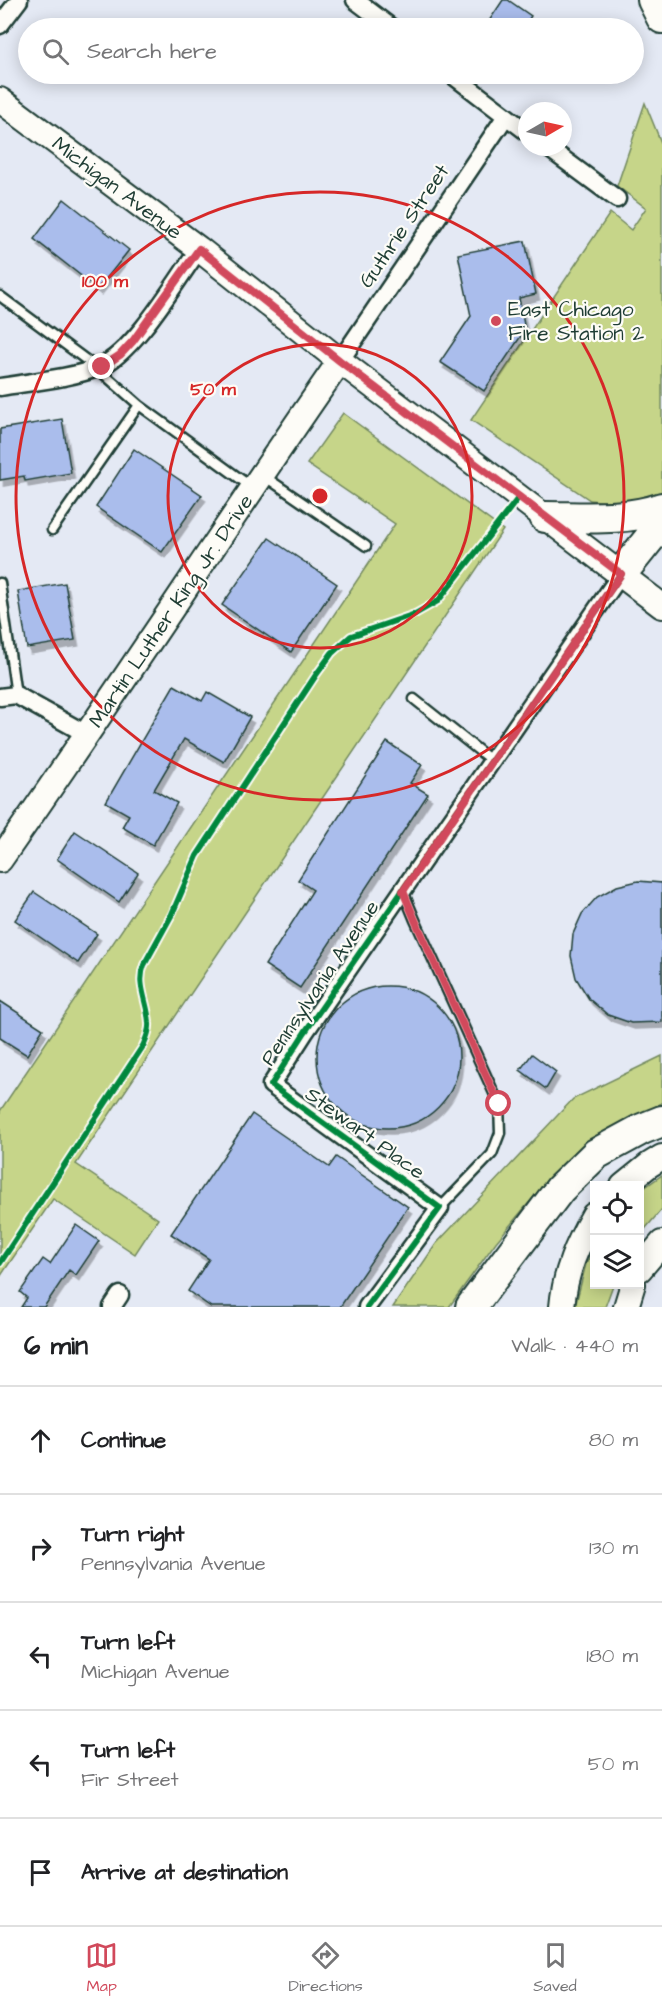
<!DOCTYPE html>
<html lang="en">
<head>
<meta charset="utf-8">
<style>
	body { margin:0; font-family:"Architects Daughter",sans-serif; background:#f6f6f6; color:#202124 }
	.controls { position:absolute; right:18px; bottom:18px; display:grid; overflow:hidden; border-radius:0px; box-shadow:0 3px 15px #0003 }
	.controls button { width:54px; height:54px; display:grid; place-items:center; padding:0; border:0; border-bottom:2px solid #e0e0e0; background:#fff; color:#202124; font:30px sans-serif }
	.compass { position:absolute; left:518px; top:102px; width:54px; height:54px; border-radius:50%; background:#fff; box-shadow:0 3px 15px #0003; rotate:81deg }
	.stop { position:absolute; width:18px; height:18px; margin:-14px; border:4px solid #d1495b; border-radius:50%; background:#fff }
	.stop.end { background:#d1495b; border-color:#fff; box-shadow:0 2px 6px #0008 }
	.list { margin:0; padding:0; list-style:none }
	h2 { display:flex; justify-content:space-between; align-items:center; height:78px; margin:0; padding:0 24px; font-size:26px }
	h2 small { font-size:20px; font-weight:400; color:#757577 }
	.list li { display:grid; grid-template-columns:39px 1fr auto; gap:18px; align-items:center; box-sizing:border-box; height:108px; padding:0 24px; border-top:2px solid #e0e0e0 }
	.list b { display:block; font-size:22px; white-space:nowrap }
	.list p { margin:0; font-size:20px; white-space:nowrap; color:#757577 }
	.list em { font-size:20px; font-style:normal; color:#757577 }
	.icon { flex:none; width:33px; height:33px; fill:none; stroke:currentColor; stroke-width:2; stroke-linecap:round; stroke-linejoin:round }
	.map { position:relative; flex:none; width:662px; height:1307px; overflow:hidden }
	.search { position:absolute; background:#fff; box-shadow:0 3px 15px #0003; left:18px; right:18px; top:18px; height:66px; display:flex; align-items:center; gap:15px; box-sizing:border-box; padding:0 21px; border-radius:33px; color:#757577; font-size:22px }
	.sheet { height:618px; background:#fff }
	nav { display:flex; justify-content:space-around; align-items:center; box-sizing:border-box; height:84px; border-top:2px solid #e0e0e0; background:#fff; font-size:16px; color:#757577 }
	nav a { display:grid; justify-items:center; gap:3px }
	nav .on { color:#d1495b }
	.map>svg:first-child { display:block }
</style>
</head>
<body>
<div class="map">
<svg width="662" height="1307" viewBox="0 0 662 1307">
	<defs>
		<filter id="shadow"><feDropShadow dx="3.5" dy="6" stdDeviation="0" flood-color="#0004"/></filter>
	</defs>
	<rect width="100%" height="100%" fill="#e4e9f4"/>
	<filter id="ink" filterUnits="userSpaceOnUse"><feTurbulence type="fractalNoise" baseFrequency=".0167" numOctaves="2"/><feDisplacementMap in="SourceGraphic" scale="12" xChannelSelector="R" yChannelSelector="G"/><feConvolveMatrix kernelMatrix="1 2 1 2 8 2 1 2 1" color-interpolation-filters="sRGB"/></filter>
	<g filter="url(#ink)">
		<!-- green -->
		<path fill="#c6d589" stroke="#72895e" stroke-width="1.5" d="M 645,103 L 662,145 L 662,492 L 627,504 L 590,500 L 471,420 L 610,213 L 631,230 L 646,208 L 617,186 Z
			M 343,413 L 503,530 L 76,1164 L 158,1219 L 135,1254 L 53,1199 L 0,1277 L 0,1111 L 395,524 L 307,464 Z
			M 662,1056 L 662,1103 L 596,1138 L 542,1187 L 496,1242 L 449,1307 L 393,1307 L 436,1244 L 573,1099 Z
			M 662,1175 L 662,1209 L 640,1235 L 640,1191 Z
			M 594,1249 L 594,1284 L 613,1285 L 605,1307 L 575,1307 L 586,1264 Z"/>
		<!-- building -->
		<path fill="#aabdec" stroke="#1f3d34" stroke-width="1.5" filter="url(#shadow)" d="M 503,0 L 508,0 L 531,16 L 523,28 L 499,28 L 489,21 Z
			M 64,199 L 129,250 L 98,289 L 34,239 Z
			M 525,241 L 536,294 L 519,298 L 525,330 L 484,391 L 440,362 L 471,316 L 458,254 Z
			M 62,419 L 71,473 L 25,481 L 24,476 L 0,480 L 0,429 Z
			M 134,449 L 202,495 L 162,552 L 96,507 Z
			M 269,538 L 337,584 L 291,652 L 222,605 Z
			M 65,583 L 75,640 L 27,648 L 18,591 Z
			M 174,685 L 202,701 L 207,692 L 250,717 L 224,762 L 184,739 L 154,790 L 177,803 L 153,845 L 122,827 L 129,815 L 106,802 Z
			M 387,742 L 422,765 L 410,783 L 428,794 L 300,988 L 265,965 L 313,890 L 298,880 Z
			M 75,831 L 138,873 L 119,902 L 57,859 Z
			M 638,881 L 662,883 L 662,1022 L 631,1023 L 608,1015 L 589,999 L 576,978 L 571,956 L 573,934 L 582,914 L 597,897 L 617,886 Z
			M 34,892 L 97,934 L 78,963 L 15,920 Z
			M317 1057a71 71 0 1 1 142 0a71 71 0 1 1-142 0Z
			M 0,1001 L 43,1029 L 27,1055 L 0,1038 Z
			M 532,1054 L 556,1072 L 546,1089 L 520,1070 Z
			M 252,1114 L 329,1167 L 336,1157 L 408,1207 L 340,1307 L 211,1307 L 188,1291 L 209,1259 L 171,1234 Z
			M 76,1225 L 99,1241 L 76,1275 L 69,1270 L 44,1307 L 21,1307 L 27,1298 L 20,1292 L 43,1259 L 50,1264 Z"/>
		<g fill="none" stroke-linecap="round" stroke-linejoin="round">
			<!-- service casing -->
			<g stroke="#1f3d34" stroke-width="13">
				<path id="service" d="M 0,296 L 97,368 L 139,405 L 250,486
					M 264,476 L 366,546
					M 52,530 L 139,405
					M 0,583 L 16,695
					M 414,699 L 492,761
					M 403,891 L 415,920 L 499,1104 L 500,1133 L 492,1154 L 440,1208"/>
			</g>
			<!-- minor casing -->
			<g stroke="#1f3d34" stroke-width="21">
				<path id="minor" d="M 355,0 L 392,28
					M 0,25 L 19,0
					M 451,74 L 527,132
					M 547,147 L 617,199
					M 340,361 L 506,116
					M 0,387 C 29,382 73,378 99,367 C 134,353 176,281 199,249
					M 0,697 L 16,695 L 88,735
					M 112,1307 L 120,1295
					M 367,1307 L 440,1208 L 271,1085 L 305,1032 L 621,574"/>
			</g>
			<!-- secondary casing -->
			<g stroke="#1f3d34" stroke-width="28">
				<path id="secondary" d="M 0,100 L 199,249 L 340,361 L 662,606
					M 0,860 C 116,695 225,526 340,361
					M 623,1186 L 649,1165 L 662,1157
					M 640,1269 L 662,1243
					M 562,1307 C 565,1272 577,1245 594,1215
					M 626,1307 L 633,1284"/>
			</g>
			<!-- motorway casing -->
			<g stroke="#1f3d34" stroke-width="34">
				<path id="motorway" d="M 653,0 L 662,18
					M 545,517 C 584,517 625,521 662,508
					M 621,574 L 662,523
					M 471,1307 L 560,1189 L 596,1154 L 642,1129 L 662,1121"/>
			</g>
			<!-- service -->
			<use href="#service" stroke="#fdfcf7" stroke-width="8"/>
			<!-- minor -->
			<use href="#minor" stroke="#fdfcf7" stroke-width="16"/>
			<!-- secondary -->
			<use href="#secondary" stroke="#fdfcf7" stroke-width="24"/>
			<!-- motorway -->
			<use href="#motorway" stroke="#fdfcf7" stroke-width="30"/>
			<!-- cycleway casing -->
			<g stroke="#fdfcf7" stroke-width="10">
				<path id="cycleway" d="M 0,1263 L 143,1046 C 146,1039 150,1031 149,1023 C 148,1002 136,985 144,965 L 172,914 L 197,856 L 316,675 L 332,653 L 351,636 L 415,614 L 438,601 L 519,497
					M 367,1307 L 440,1208 L 271,1085 L 305,1032 L 621,574"/>
			</g>
			<!-- cycleway -->
			<use href="#cycleway" stroke="#00873e" stroke-width="6"/>
		</g>
	</g>
	<g fill="none" stroke-linecap="round" stroke-linejoin="round" filter="url(#ink)">
		<!-- route -->
		<path stroke="#d1495b" stroke-width="8" d="M 102,367 L 120,355 L 133,341 L 199,249 L 340,361 L 621,574 L 403,891 L 415,920 L 499,1104"/>
	</g>
	<!-- distance rings -->
	<g fill="none" stroke="#d62828" stroke-width="3">
		<circle cx="320" cy="496" r="152"/>
		<circle cx="320" cy="496" r="304"/>
	</g>
	<!-- markers -->
	<circle fill="#d1495b" stroke="#fdfcf7" stroke-width="2" cx="496" cy="321" r="6"/>
	<g text-anchor="middle" dominant-baseline="central" stroke-width="4.5" stroke-linejoin="round" paint-order="stroke">
		<!-- street labels -->
		<g font-size="21" fill="#1f3d34" stroke="#fdfcf7">
			<text transform="translate(117 188) rotate(37)">Michigan Avenue</text>
			<text transform="translate(404 226) rotate(-56)">Guthrie Street</text>
			<text transform="translate(171 611) rotate(-56)">Martin Luther King Jr. Drive</text>
			<text transform="translate(320 983) rotate(-56)">Pennsylvania Avenue</text>
			<text transform="translate(365 1133) rotate(36)">Stewart Place</text>
		</g>
		<!-- poi labels -->
		<g font-size="21" fill="#1f3d34" stroke="#fdfcf7" text-anchor="start">
			<text x="508" y="309">East Chicago<tspan x="508" dy="24">Fire Station 2</tspan></text>
		</g>
	</g>
	<circle cx="320" cy="496" r="9" fill="#d62828" stroke="#fdfcf7" stroke-width="3"/>
	<g font-size="18" text-anchor="middle" font-weight="bold" fill="#d62828" stroke="#fdfcf7" stroke-width="4.5" stroke-linejoin="round" paint-order="stroke">
		<text x="105" y="287">100 m</text>
		<text x="213" y="395">50 m</text>
	</g>
</svg>
<div class="controls">
<button><svg class="icon" aria-label="locate" viewBox="0 0 24 24"><circle cx="12" cy="12" r="6"/><path d="M12 2v4M12 18v4M2 12h4M18 12h4"/></svg></button>
<button><svg class="icon" aria-label="layers" viewBox="0 0 24 24"><path d="M12 4l9 5-9 5-9-5zM3 14l9 5 9-5"/></svg></button>
</div>
<svg class="compass" viewBox="-18 -18 36 36"><path d="M0-13l5 13h-10z" fill="#e53935"/><path d="M0 13l5-13h-10z" fill="#757577"/></svg>
<div class="stop" style="left:499px;top:1104px"></div>
<div class="stop end" style="left:102px;top:367px"></div>
<div class="search"><svg class="icon" aria-label="search" viewBox="0 0 24 24"><circle cx="10" cy="10" r="6"/><path d="M15 15l6 6"/></svg>Search here</div>
</div>
<section class="sheet">
<h2>6 min<small>Walk · 440 m</small></h2>
<ul class="list">
<li><svg class="icon" aria-label="ahead" viewBox="0 0 24 24"><path d="M12 20V5M6 11l6-6 6 6"/></svg><div><b>Continue</b></div><em>80 m</em></li>
<li><svg class="icon" aria-label="right" viewBox="0 0 24 24"><path d="M7 20v-9h11M14 6l5 5-5 5"/></svg><div><b>Turn right</b><p>Pennsylvania Avenue</p></div><em>130 m</em></li>
<li><svg class="icon" aria-label="left" viewBox="0 0 24 24"><path d="M17 20v-9H6M10 6l-5 5 5 5"/></svg><div><b>Turn left</b><p>Michigan Avenue</p></div><em>180 m</em></li>
<li><svg class="icon" aria-label="left" viewBox="0 0 24 24"><path d="M17 20v-9H6M10 6l-5 5 5 5"/></svg><div><b>Turn left</b><p>Fir Street</p></div><em>50 m</em></li>
<li><svg class="icon" aria-label="arrive" viewBox="0 0 24 24"><path d="M6 21V4h12l-3 4 3 4H6"/></svg><div><b>Arrive at destination</b></div></li>
</ul>
</section>
<nav>
<a class="on"><svg class="icon" aria-label="map" viewBox="0 0 24 24"><path d="M3 6l6-2 6 2 6-2v14l-6 2-6-2-6 2zM9 4v14M15 6v14"/></svg>Map</a>
<a><svg class="icon" aria-label="directions" viewBox="0 0 24 24"><path d="M12 3l9 9-9 9-9-9zM9 14v-3h6M13 9l2 2-2 2"/></svg>Directions</a>
<a><svg class="icon" aria-label="saved" viewBox="0 0 24 24"><path d="M7 4h10v16l-5-4-5 4z"/></svg>Saved</a>
</nav>
</body>
</html>
